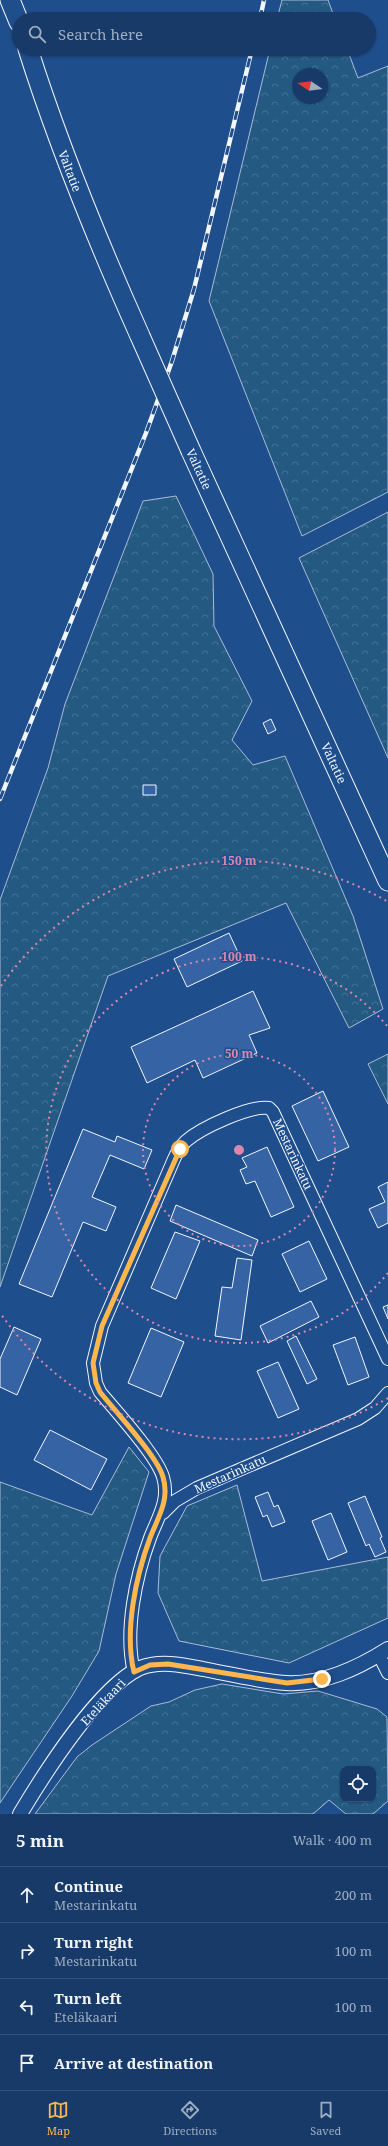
<!DOCTYPE html>
<html lang="en">
<head>
<meta charset="utf-8">
<style>
	body { margin:0; font-family:"Noto Serif",serif; background:#244571; color:#f1f3f6 }
	.controls { position:absolute; right:12px; bottom:12px; display:grid; overflow:hidden; border-radius:8px; box-shadow:0 1px 3px #0004 }
	.controls button { width:36px; height:36px; display:grid; place-items:center; padding:0; border:0; border-bottom:1px solid #36547d; background:#173a69; color:#f1f3f6; font:20px sans-serif }
	.compass { position:absolute; left:292px; top:68px; width:36px; height:36px; border-radius:50%; background:#173a69; box-shadow:0 1px 3px #0004; rotate:283deg }
	.stop { position:absolute; width:12px; height:12px; margin:-9px; border:3px solid #ffb74d; border-radius:50%; background:#fff }
	.stop.end { background:#ffb74d; border-color:#fff; box-shadow:0 1px 4px #0008 }
	.list { margin:0; padding:0; list-style:none }
	h2 { display:flex; justify-content:space-between; align-items:center; height:52px; margin:0; padding:0 16px; font-size:17px }
	h2 small { font-size:13px; font-weight:400; color:#9eadc0 }
	.list li { display:grid; grid-template-columns:26px 1fr auto; gap:12px; align-items:center; box-sizing:border-box; height:56px; padding:0 16px; border-top:1px solid #36547d }
	.list b { display:block; font-size:15px; white-space:nowrap }
	.list p { margin:0; font-size:13px; white-space:nowrap; color:#9eadc0 }
	.list em { font-size:13px; font-style:normal; color:#9eadc0 }
	.icon { flex:none; width:22px; height:22px; fill:none; stroke:currentColor; stroke-width:2; stroke-linecap:round; stroke-linejoin:round }
	.map { position:relative; flex:none; width:388px; height:1814px; overflow:hidden }
	.search { position:absolute; background:#173a69; box-shadow:0 1px 3px #0004; left:12px; right:12px; top:12px; height:44px; display:flex; align-items:center; gap:10px; box-sizing:border-box; padding:0 14px; border-radius:22px; color:#9eadc0; font-size:15px }
	.sheet { height:276px; background:#173a69 }
	nav { display:flex; justify-content:space-around; align-items:center; box-sizing:border-box; height:56px; border-top:1px solid #36547d; background:#173a69; font-size:11px; color:#9eadc0 }
	nav a { display:grid; justify-items:center; gap:2px }
	nav .on { color:#ffb74d }
	.map>svg:first-child { display:block }
</style>
</head>
<body>
<div class="map">
<svg width="388" height="1814" viewBox="0 0 388 1814">
	<defs>
		<pattern id="forest-crowns" width="20" height="18" patternUnits="userSpaceOnUse"><rect width="20" height="18" fill="#245a82"/><path d="M2 6a3 3 0 1 1 6 0M12 15a3 3 0 1 1 6 0" fill="none" stroke="#447295"/></pattern>
	</defs>
	<rect width="100%" height="100%" fill="#1f4e8c"/>
	<!-- forest -->
	<path fill="url(#forest-crowns)" stroke="#a8bbd7" fill-rule="evenodd" d="M 282,0 L 328,0 L 335,19 L 277,19 Z
		M 270,49 L 347,49 L 358,78 L 388,66 L 388,492 L 302,536 L 209,301 ZM 298,74 L 322,74 L 322,98 L 298,98 Z
		M 176,496 L 213,574 L 214,626 L 252,701 L 232,740 L 253,765 L 285,756 L 353,916 L 383,1009 L 349,1028 L 286,903 L 108,976 L 0,1287 L 0,900 L 48,768 L 65,704 L 143,501 Z
		M 388,512 L 388,758 L 299,558 Z
		M 388,1054 L 388,1104 L 368,1064 Z
		M 129,1447 L 149,1472 L 116,1574 L 99,1651 L 72,1696 L 0,1803 L 0,1482 L 92,1515 Z
		M 237,1485 L 262,1581 L 388,1557 L 388,1618 L 289,1663 L 179,1641 L 158,1593 L 160,1556 L 187,1506 Z
		M 222,1684 L 283,1694 L 318,1691 L 377,1709 L 387,1717 L 388,1801 L 373,1814 L 346,1814 L 329,1800 L 313,1814 L 35,1814 L 77,1757 L 92,1745 L 151,1706 L 169,1702 L 195,1690 ZM 343,1769 L 373,1769 L 373,1799 L 343,1799 Z"/>
	<!-- building -->
	<path fill="#3563a3" stroke="#f2f6ff" d="M 271,719 L 276,730 L 268,734 L 263,723 Z
		M 143,785 L 156,785 L 156,795 L 143,795 Z
		M 229,933 L 242,961 L 187,987 L 174,959 Z
		M 253,991 L 270,1028 L 249,1035 L 257,1053 L 203,1078 L 195,1060 L 147,1083 L 131,1047 Z
		M 323,1091 L 349,1147 L 318,1161 L 292,1106 Z
		M 83,1129 L 115,1142 L 117,1136 L 152,1150 L 144,1169 L 110,1155 L 92,1197 L 116,1207 L 106,1231 L 83,1222 L 52,1297 L 19,1284 Z
		M 267,1147 L 294,1207 L 271,1217 L 255,1181 L 246,1184 L 240,1170 L 247,1167 L 242,1158 Z
		M 388,1182 L 388,1223 L 378,1228 L 369,1209 L 385,1202 L 378,1187 Z
		M 176,1205 L 258,1240 L 252,1256 L 170,1221 Z
		M 175,1232 L 200,1241 L 176,1299 L 151,1288 Z
		M 309,1241 L 327,1279 L 300,1292 L 282,1254 Z
		M 237,1258 L 252,1260 L 241,1340 L 215,1336 L 222,1287 L 232,1288 Z
		M 311,1301 L 319,1317 L 268,1343 L 260,1326 Z
		M 388,1305 L 388,1319 L 383,1307 Z
		M 14,1327 L 41,1339 L 17,1395 L 0,1387 L 0,1359 Z
		M 151,1328 L 184,1342 L 161,1397 L 128,1383 Z
		M 296,1336 L 317,1379 L 307,1384 L 287,1341 Z
		M 355,1337 L 369,1377 L 348,1385 L 333,1345 Z
		M 278,1362 L 299,1409 L 278,1418 L 257,1371 Z
		M 50,1430 L 107,1459 L 91,1490 L 34,1460 Z
		M 268,1492 L 274,1507 L 278,1505 L 285,1522 L 272,1527 L 267,1515 L 263,1517 L 255,1497 Z
		M 365,1496 L 382,1537 L 380,1538 L 386,1552 L 375,1557 L 369,1544 L 366,1546 L 348,1503 Z
		M 331,1513 L 347,1552 L 328,1560 L 312,1521 Z"/>
	<g fill="none" stroke-linecap="round" stroke-linejoin="round">
		<!-- minor casing -->
		<g stroke="#f2f6ff" stroke-width="14">
			<path id="minor" d="M 163,1513 L 175,1501 L 197,1488 L 358,1419 L 375,1408 L 388,1393
				M 379,1655 L 388,1673
				M 134,1672 C 124,1631 136,1576 150,1538 C 158,1517 170,1500 163,1477 C 157,1456 116,1411 100,1392 L 96,1383 L 93,1363 L 102,1326 L 174,1159 C 177,1152 181,1146 186,1141 C 201,1128 250,1105 269,1108 L 273,1112 L 388,1359"/>
		</g>
		<!-- tertiary casing -->
		<g stroke="#f2f6ff" stroke-width="16">
			<path id="tertiary" d="M 20,1814 C 44,1774 99,1687 140,1668 C 160,1660 183,1665 203,1669 C 230,1674 258,1681 286,1683 C 323,1685 358,1668 388,1649"/>
		</g>
		<!-- trunk casing -->
		<g stroke="#f2f6ff" stroke-width="21">
			<path id="trunk" d="M 10,0 L 19,22
				M 28,49 C 59,147 98,242 140,336
				M 191,451 L 388,881"/>
		</g>
		<!-- minor -->
		<use href="#minor" stroke="#1f4e8c" stroke-width="12"/>
		<!-- tertiary -->
		<use href="#tertiary" stroke="#1f4e8c" stroke-width="14"/>
		<!-- trunk -->
		<use href="#trunk" stroke="#1f4e8c" stroke-width="19"/>
		<!-- rail casing -->
		<g stroke="#f2f6ff" stroke-width="4.5">
			<path id="rail" d="M 260,19 L 264,0
				M 0,799 L 146,433 L 172,361 L 194,289 L 252,49"/>
		</g>
		<!-- rail -->
		<use href="#rail" stroke="#1f4e8c" stroke-width="3" stroke-dasharray="9" stroke-linecap="butt"/>
		<!-- trunk-bridge casing -->
		<g stroke="#f2f6ff" stroke-width="21" stroke-linecap="butt">
			<path id="trunk-bridge" d="M 140,336 L 191,451"/>
		</g>
		<!-- trunk-bridge -->
		<use href="#trunk-bridge" stroke="#1f4e8c" stroke-width="19"/>
	</g>
	<g fill="none" stroke-linecap="round" stroke-linejoin="round">
		<!-- route -->
		<path stroke="#ffb74d" stroke-width="5" d="M 180,1149 L 102,1326 L 93,1363 L 96,1383 L 100,1392 C 115,1411 157,1456 163,1477 C 170,1500 158,1517 150,1538 C 136,1576 124,1631 134,1672 L 150,1665 L 168,1664 L 287,1683 L 322,1679"/>
	</g>
	<!-- distance rings -->
	<g fill="none" stroke="#da87ad" stroke-width="2" stroke-dasharray="2 4">
		<circle cx="239" cy="1150" r="96"/>
		<path d="M388 1273A193 193 0 1 1 388 1027"/>
		<path d="M388 1398A289 289 0 0 1 1 1314M1 986A289 289 0 0 1 388 902"/>
	</g>
	<g text-anchor="middle" dominant-baseline="central" stroke-width="3" stroke-linejoin="round" paint-order="stroke">
		<!-- street labels -->
		<g font-size="12" fill="#f2f6ff" stroke="#1f4e8c">
			<text transform="translate(70 171) rotate(69)">Valtatie</text>
			<text transform="translate(199 469) rotate(65)">Valtatie</text>
			<text transform="translate(334 763) rotate(65)">Valtatie</text>
			<text transform="translate(293 1154) rotate(65)">Mestarinkatu</text>
			<text transform="translate(230 1474) rotate(-24)">Mestarinkatu</text>
			<text transform="translate(103 1702) rotate(-47)">Eteläkaari</text>
		</g>
	</g>
	<circle cx="239" cy="1150" r="6" fill="#da87ad" stroke="#1f4e8c" stroke-width="2"/>
	<g font-size="12" text-anchor="middle" font-weight="bold" fill="#da87ad" stroke="#1f4e8c" stroke-width="3" stroke-linejoin="round" paint-order="stroke">
		<text x="239" y="865">150 m</text>
		<text x="239" y="961">100 m</text>
		<text x="239" y="1058">50 m</text>
	</g>
</svg>
<div class="controls">
<button><svg class="icon" aria-label="locate" viewBox="0 0 24 24"><circle cx="12" cy="12" r="6"/><path d="M12 2v4M12 18v4M2 12h4M18 12h4"/></svg></button>
</div>
<svg class="compass" viewBox="-18 -18 36 36"><path d="M0-13l5 13h-10z" fill="#e53935"/><path d="M0 13l5-13h-10z" fill="#9eadc0"/></svg>
<div class="stop" style="left:180px;top:1149px"></div>
<div class="stop end" style="left:322px;top:1679px"></div>
<div class="search"><svg class="icon" aria-label="search" viewBox="0 0 24 24"><circle cx="10" cy="10" r="6"/><path d="M15 15l6 6"/></svg>Search here</div>
</div>
<section class="sheet">
<h2>5 min<small>Walk · 400 m</small></h2>
<ul class="list">
<li><svg class="icon" aria-label="ahead" viewBox="0 0 24 24"><path d="M12 20V5M6 11l6-6 6 6"/></svg><div><b>Continue</b><p>Mestarinkatu</p></div><em>200 m</em></li>
<li><svg class="icon" aria-label="right" viewBox="0 0 24 24"><path d="M7 20v-9h11M14 6l5 5-5 5"/></svg><div><b>Turn right</b><p>Mestarinkatu</p></div><em>100 m</em></li>
<li><svg class="icon" aria-label="left" viewBox="0 0 24 24"><path d="M17 20v-9H6M10 6l-5 5 5 5"/></svg><div><b>Turn left</b><p>Eteläkaari</p></div><em>100 m</em></li>
<li><svg class="icon" aria-label="arrive" viewBox="0 0 24 24"><path d="M6 21V4h12l-3 4 3 4H6"/></svg><div><b>Arrive at destination</b></div></li>
</ul>
</section>
<nav>
<a class="on"><svg class="icon" aria-label="map" viewBox="0 0 24 24"><path d="M3 6l6-2 6 2 6-2v14l-6 2-6-2-6 2zM9 4v14M15 6v14"/></svg>Map</a>
<a><svg class="icon" aria-label="directions" viewBox="0 0 24 24"><path d="M12 3l9 9-9 9-9-9zM9 14v-3h6M13 9l2 2-2 2"/></svg>Directions</a>
<a><svg class="icon" aria-label="saved" viewBox="0 0 24 24"><path d="M7 4h10v16l-5-4-5 4z"/></svg>Saved</a>
</nav>
</body>
</html>
